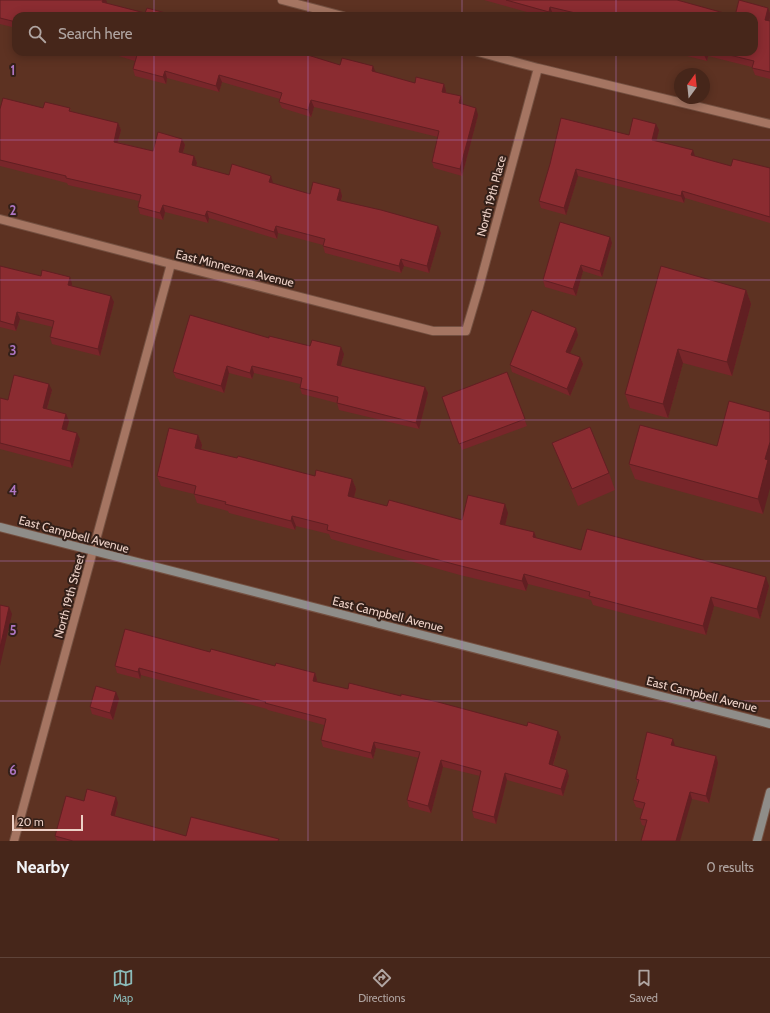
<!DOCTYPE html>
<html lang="en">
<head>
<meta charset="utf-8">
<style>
	body { margin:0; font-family:Cabin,sans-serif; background:#503227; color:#f1f3f6 }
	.compass { position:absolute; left:674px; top:68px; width:36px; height:36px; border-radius:50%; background:#46261a; box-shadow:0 2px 10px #0003; rotate:15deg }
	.scale { position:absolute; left:12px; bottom:10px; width:71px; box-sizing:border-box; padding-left:4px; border:2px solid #edd1c7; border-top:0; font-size:11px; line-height:14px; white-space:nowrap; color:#edd1c7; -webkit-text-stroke:3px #342019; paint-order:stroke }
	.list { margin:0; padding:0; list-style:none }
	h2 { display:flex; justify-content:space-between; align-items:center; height:52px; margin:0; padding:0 16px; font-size:17px }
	h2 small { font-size:13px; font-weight:400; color:#b0a5a2 }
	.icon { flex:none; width:22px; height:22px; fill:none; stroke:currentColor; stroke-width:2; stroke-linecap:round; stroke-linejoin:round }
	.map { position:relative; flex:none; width:770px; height:841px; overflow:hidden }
	.search { position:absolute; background:#46261a; box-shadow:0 2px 10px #0003; left:12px; right:12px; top:12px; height:44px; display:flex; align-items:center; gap:10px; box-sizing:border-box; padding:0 14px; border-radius:12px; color:#b0a5a2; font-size:15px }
	.sheet { height:116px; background:#46261a }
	nav { display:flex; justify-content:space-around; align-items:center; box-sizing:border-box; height:56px; border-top:1px solid #5e4339; background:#46261a; font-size:11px; color:#b0a5a2 }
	nav a { display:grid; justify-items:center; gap:2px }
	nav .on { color:#8bbbb9 }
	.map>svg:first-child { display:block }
</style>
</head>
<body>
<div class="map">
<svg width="770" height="841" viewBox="0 0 770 841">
	<rect width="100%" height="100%" fill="#5d3222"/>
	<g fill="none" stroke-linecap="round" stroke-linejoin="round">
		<!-- street casing -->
		<g stroke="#745041" stroke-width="10">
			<path id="street" d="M 282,0 L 343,16
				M 478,52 L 538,68 L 770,124
				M 0,219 L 171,264 L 433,331 L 466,331 L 479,287 L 538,68
				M 14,841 L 171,264"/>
		</g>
		<!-- secondary casing -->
		<g stroke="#745041" stroke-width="10">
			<path id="secondary" d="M 0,527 L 770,724
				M 757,841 L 770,792"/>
		</g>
		<!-- street -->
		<use href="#street" stroke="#a57562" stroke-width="8"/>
		<!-- secondary -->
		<use href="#secondary" stroke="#8f8d89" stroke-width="8"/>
	</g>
	<!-- wall -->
	<path fill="#78262a" d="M 0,0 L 106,0 L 106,3 L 145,13 L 177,16 L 16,16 L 16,28 L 0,24 Z
		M 484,0 L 677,0 L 735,16 L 739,0 L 768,8 L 770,13 L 769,21 L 770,21 L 770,79 L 755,75 L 752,67 L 708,56 L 707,61 L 675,53 L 675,52 L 754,52 L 754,16 L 563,16 L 553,14 L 552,16 L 541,16 Z
		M 111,52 L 298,52 L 340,65 L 375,72 L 415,83 L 444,84 L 446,91 L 446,93 L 461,96 L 463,103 L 463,104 L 478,115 L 462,176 L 434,168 L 432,162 L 438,137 L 314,107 L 311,117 L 282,108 L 279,102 L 280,99 L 222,82 L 219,92 L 167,78 L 166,84 L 135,76 L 133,69 L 135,61 L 112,54 Z
		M 70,108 L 71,112 L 118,123 L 121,130 L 118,142 L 153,151 L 182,139 L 185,145 L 183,153 L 194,156 L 197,163 L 196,166 L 229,175 L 273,183 L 310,194 L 340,189 L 342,196 L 341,201 L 441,233 L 429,273 L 404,266 L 401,273 L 325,253 L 323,246 L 323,245 L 278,233 L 277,239 L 209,218 L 208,223 L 165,212 L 163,220 L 140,214 L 138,207 L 139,201 L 68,185 L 67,183 L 0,166 L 0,109 Z
		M 659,130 L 656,141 L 695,156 L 731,166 L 770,168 L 770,223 L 685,198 L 684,203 L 578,176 L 566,215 L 541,208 L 539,201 L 550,164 L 629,135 Z
		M 612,243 L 602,277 L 583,271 L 576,296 L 545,287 L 543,280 Z
		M 0,266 L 72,284 L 72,286 L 114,302 L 100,356 L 52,344 L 50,337 L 53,327 L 20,319 L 16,331 L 0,327 Z
		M 746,290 L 751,304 L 732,376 L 683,363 L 668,418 L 630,408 L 625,394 Z
		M 576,328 L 578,335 L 570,353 L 580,357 L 583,364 L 570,396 L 512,372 L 510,365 Z
		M 269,338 L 344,354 L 341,366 L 425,387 L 428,393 L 419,429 L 339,410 L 337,403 L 302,394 L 300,388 L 300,384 L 254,373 L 252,379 L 229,373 L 224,393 L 176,378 L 173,372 Z
		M 507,372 L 527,426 L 462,450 L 442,397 Z
		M 52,390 L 47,409 L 69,421 L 66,430 L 80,439 L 72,468 L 0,449 L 0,398 L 8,400 Z
		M 770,412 L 763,514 L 635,479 L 629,464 L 717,446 Z
		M 198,435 L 202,445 L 201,449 L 237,458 L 315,476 L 352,479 L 356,489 L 354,497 L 387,506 L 462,520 L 508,513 L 505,526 L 534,532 L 536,538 L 581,550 L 769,586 L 760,619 L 714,606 L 706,635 L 593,605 L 591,600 L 528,584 L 526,591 L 460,575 L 331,539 L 329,534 L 296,526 L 295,530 L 229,513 L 228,511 L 197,503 L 194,494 L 161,486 L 157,476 Z
		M 552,443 L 609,473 L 615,490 L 578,506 L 559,460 Z
		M 210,652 L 275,666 L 315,673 L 317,680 L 317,682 L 561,737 L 553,766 L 567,770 L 569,776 L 563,796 L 507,780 L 496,824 L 474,818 L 472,811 L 480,776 L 443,767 L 431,813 L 409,807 L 407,800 L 419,758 L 376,748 L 373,759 L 323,747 L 321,740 L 324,725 L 268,710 L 267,709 L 141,675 L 140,679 L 117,673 L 115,666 Z
		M 119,699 L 113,720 L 92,714 L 90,707 Z
		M 675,746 L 716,756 L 718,763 L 709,803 L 692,799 L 645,826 L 642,825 L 640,819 L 643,809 L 636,807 L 633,800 L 638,785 L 636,779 Z
		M 84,801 L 118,803 L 115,816 L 186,836 L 280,841 L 57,841 L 55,836 Z"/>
	<!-- shaded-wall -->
	<path fill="#611f22" d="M 103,0 L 106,0 L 107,2 L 105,9 L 102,2 Z
		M 550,7 L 553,14 L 552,16 L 550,16 L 549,12 Z
		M 768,8 L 770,13 L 770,17 L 768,26 L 765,20 Z
		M 705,52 L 707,52 L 708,56 L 707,61 L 704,55 Z
		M 373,66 L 376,73 L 372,71 Z
		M 165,71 L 167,78 L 166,84 L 163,77 Z
		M 219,75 L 222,82 L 219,92 L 216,86 Z
		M 444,84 L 446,91 L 444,99 L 442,92 Z
		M 461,96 L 463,103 L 462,110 L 459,103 Z
		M 311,100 L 314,107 L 311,117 L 308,110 Z
		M 476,108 L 478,115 L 462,176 L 460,169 Z
		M 118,123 L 121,130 L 116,148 L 114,142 Z
		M 656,124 L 659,130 L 655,147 L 652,140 Z
		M 182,139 L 185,145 L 181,158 L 179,152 Z
		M 693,150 L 695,156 L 691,155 Z
		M 194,156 L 197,163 L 194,172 L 192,165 Z
		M 576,169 L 578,176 L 566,215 L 564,208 Z
		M 271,176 L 273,183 L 269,182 Z
		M 340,189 L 342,196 L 339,207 L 337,200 Z
		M 682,191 L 685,198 L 684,203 L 681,196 Z
		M 163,205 L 165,212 L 163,220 L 160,213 Z
		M 207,211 L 209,218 L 208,223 L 205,216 Z
		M 276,226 L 278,233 L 277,239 L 274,232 Z
		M 438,226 L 441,233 L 429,273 L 427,266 Z
		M 610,237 L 612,243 L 602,277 L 600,271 Z
		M 401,259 L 404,266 L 401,273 L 399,266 Z
		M 581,265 L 583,271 L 576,296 L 573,289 Z
		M 70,277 L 72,284 L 70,292 L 68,285 Z
		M 746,290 L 751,304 L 732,376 L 727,362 Z
		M 111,296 L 114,302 L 100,356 L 98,349 Z
		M 17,312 L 20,319 L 16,331 L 14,325 Z
		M 576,328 L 578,335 L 568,358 L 566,352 Z
		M 341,347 L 344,354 L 339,372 L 337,365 Z
		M 678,349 L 683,363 L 668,418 L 663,404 Z
		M 580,357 L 583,364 L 570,396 L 567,389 Z
		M 227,366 L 229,373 L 224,393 L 221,386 Z
		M 252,366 L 254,373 L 252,379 L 250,373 Z
		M 49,384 L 52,390 L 45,415 L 43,408 Z
		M 425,387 L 428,393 L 419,429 L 416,423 Z
		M 66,414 L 69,421 L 65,436 L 62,429 Z
		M 77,433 L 80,439 L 72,468 L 70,461 Z
		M 198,435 L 202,445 L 199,457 L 195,448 Z
		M 770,442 L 770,488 L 763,514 L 758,499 L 765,459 Z
		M 352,479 L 356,489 L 352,505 L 348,496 Z
		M 505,504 L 508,513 L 503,534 L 500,524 Z
		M 292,516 L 296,526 L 295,530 L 291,521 Z
		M 534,532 L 538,542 L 533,537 Z
		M 524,574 L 528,584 L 526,591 L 522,581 Z
		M 766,577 L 769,586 L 760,619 L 757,609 Z
		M 711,597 L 714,606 L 706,635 L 703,626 Z
		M 9,607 L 12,614 L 0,666 L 0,648 Z
		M 139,668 L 141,675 L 140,679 L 138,672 Z
		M 315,673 L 317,680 L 315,687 L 313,681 Z
		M 116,692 L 119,699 L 113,720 L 110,713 Z
		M 558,731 L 561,737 L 551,771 L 549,764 Z
		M 673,739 L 675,746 L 671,745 Z
		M 374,742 L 376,748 L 373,759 L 371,753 Z
		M 716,756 L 718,763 L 709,803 L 706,796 Z
		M 441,760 L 443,767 L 431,813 L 428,806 Z
		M 567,770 L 569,776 L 563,796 L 561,789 Z
		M 505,773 L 507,780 L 496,824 L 494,817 Z
		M 690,792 L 692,799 L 680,841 L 676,841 Z
		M 116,797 L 118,803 L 113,822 L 111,815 Z"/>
	<!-- building -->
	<path fill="#8b2c31" stroke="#611f22" d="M 0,0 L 103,0 L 102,2 L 145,13 L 147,8 L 177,16 L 16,16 L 16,22 L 0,18 Z
		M 506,0 L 677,0 L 735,16 L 739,0 L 768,8 L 765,20 L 770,21 L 770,72 L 752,68 L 754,61 L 717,52 L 754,52 L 754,16 L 588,16 L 550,7 L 549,12 Z
		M 126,52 L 298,52 L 340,65 L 342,58 L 373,66 L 372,71 L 415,83 L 416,77 L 444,84 L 442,92 L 461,96 L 459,103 L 476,108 L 460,169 L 432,162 L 439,131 L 311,100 L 308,110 L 279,102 L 282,93 L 219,75 L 216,86 L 165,71 L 163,77 L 133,69 L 137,55 Z
		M 695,52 L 705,52 L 704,55 Z
		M 3,98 L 43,108 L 45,102 L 70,108 L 69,111 L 118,123 L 114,142 L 153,151 L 158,132 L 182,139 L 179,152 L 194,156 L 192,165 L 229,175 L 232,164 L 271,176 L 269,182 L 310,194 L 313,182 L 340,189 L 337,200 L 381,210 L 438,226 L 427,266 L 401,259 L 399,266 L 323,246 L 325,239 L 276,226 L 274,232 L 207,211 L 205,216 L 163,205 L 160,213 L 138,207 L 141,195 L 66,178 L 66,176 L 0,160 L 0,109 Z
		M 561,118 L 629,135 L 633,118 L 656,124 L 652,140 L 693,150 L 691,155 L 731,166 L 733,159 L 770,168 L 770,217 L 682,191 L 681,196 L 576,169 L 564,208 L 539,201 L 550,164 Z
		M 560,222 L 610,237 L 600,271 L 581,265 L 573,289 L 543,280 Z
		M 0,266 L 41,276 L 42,270 L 70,277 L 68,285 L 111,296 L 98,349 L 50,337 L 54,321 L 17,312 L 14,325 L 0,321 Z
		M 661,266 L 746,290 L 727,362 L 678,349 L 663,404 L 625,394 Z
		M 532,310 L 576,328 L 566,352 L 580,357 L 567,389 L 510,365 Z
		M 190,315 L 269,338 L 269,336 L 310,346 L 312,340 L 341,347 L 337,365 L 425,387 L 416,423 L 337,403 L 338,397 L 300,388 L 302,378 L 252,366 L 250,373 L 227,366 L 221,386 L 173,372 Z
		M 507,372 L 525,419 L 459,444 L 442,397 Z
		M 14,375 L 49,384 L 43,408 L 66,414 L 62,429 L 77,433 L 70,461 L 0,443 L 0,398 L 8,400 Z
		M 729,401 L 770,412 L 770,442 L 765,459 L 768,460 L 758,499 L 629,464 L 640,425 L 717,446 Z
		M 590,427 L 609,473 L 572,489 L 552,443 Z
		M 169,428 L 198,435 L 195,448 L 237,458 L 238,456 L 315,476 L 316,470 L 352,479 L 348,496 L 387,506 L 389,500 L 462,520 L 468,495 L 505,504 L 500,524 L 534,532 L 533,537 L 581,550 L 587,529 L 766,577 L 757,609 L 711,597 L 703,626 L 589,596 L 590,592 L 524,574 L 522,581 L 457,565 L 327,530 L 328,525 L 292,516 L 291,521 L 225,504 L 226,502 L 194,494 L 196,486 L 157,476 Z
		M 0,605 L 9,607 L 0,648 Z
		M 125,629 L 210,652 L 211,649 L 275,666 L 276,663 L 315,673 L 313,681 L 348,689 L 349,683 L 401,696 L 401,694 L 438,702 L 527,726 L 528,722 L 558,731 L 549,764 L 567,770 L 561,789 L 505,773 L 494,817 L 472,811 L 481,771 L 441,760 L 428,806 L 407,800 L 420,752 L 374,742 L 371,753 L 321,740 L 326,719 L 265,703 L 266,702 L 139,668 L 138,672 L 115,666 Z
		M 96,686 L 116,692 L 110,713 L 90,707 Z
		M 647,732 L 673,739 L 671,745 L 716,756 L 706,796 L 690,792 L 676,841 L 641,841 L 647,820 L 640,819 L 645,803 L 633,800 L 639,780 L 636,779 Z
		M 87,789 L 116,797 L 111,815 L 186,836 L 191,817 L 279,839 L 278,841 L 73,841 L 55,836 L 66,796 L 84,801 Z"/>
	<!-- grid -->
	<path fill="none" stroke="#ae76c3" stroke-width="1" stroke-opacity="0.55" d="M 154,0 L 154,16M 308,0 L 308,16M 462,0 L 462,16M 616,0 L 616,16M 154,52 L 154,841M 308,52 L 308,841M 462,52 L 462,841M 616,52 L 616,841M 0,140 L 770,140M 0,280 L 770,280M 0,420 L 770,420M 0,561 L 770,561M 0,701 L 770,701"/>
	<g text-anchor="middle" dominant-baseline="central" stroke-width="4" stroke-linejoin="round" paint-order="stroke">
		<!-- street labels -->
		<g font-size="12" fill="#edd1c7" stroke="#342019">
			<text transform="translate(491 196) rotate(-75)">North 19th Place</text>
			<text transform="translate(235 268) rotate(14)">East Minnezona Avenue</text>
			<text transform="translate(74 534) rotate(15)">East Campbell Avenue</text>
			<text transform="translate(69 596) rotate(-75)">North 19th Street</text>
			<text transform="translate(388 614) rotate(14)">East Campbell Avenue</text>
			<text transform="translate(702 694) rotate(14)">East Campbell Avenue</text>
		</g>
	</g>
	<g font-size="13" text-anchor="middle" font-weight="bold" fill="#ae76c3" stroke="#342019" stroke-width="4" stroke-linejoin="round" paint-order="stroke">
		<text x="13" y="75">1</text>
		<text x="13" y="215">2</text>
		<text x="13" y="355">3</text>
		<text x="13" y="495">4</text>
		<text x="13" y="635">5</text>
		<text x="13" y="775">6</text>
	</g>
</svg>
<svg class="compass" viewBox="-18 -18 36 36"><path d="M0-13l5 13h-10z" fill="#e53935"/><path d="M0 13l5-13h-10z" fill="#b0a5a2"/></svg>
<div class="scale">20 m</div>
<div class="search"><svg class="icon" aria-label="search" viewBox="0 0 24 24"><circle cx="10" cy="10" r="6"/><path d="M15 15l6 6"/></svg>Search here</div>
</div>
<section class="sheet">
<h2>Nearby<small>0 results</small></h2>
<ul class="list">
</ul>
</section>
<nav>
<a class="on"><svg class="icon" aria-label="map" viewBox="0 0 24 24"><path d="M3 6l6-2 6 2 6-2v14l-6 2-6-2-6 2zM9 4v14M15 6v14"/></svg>Map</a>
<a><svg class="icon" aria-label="directions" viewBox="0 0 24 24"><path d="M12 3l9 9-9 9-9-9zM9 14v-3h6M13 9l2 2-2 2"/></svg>Directions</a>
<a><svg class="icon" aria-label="saved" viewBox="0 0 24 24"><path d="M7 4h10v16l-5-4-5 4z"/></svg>Saved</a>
</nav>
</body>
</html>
